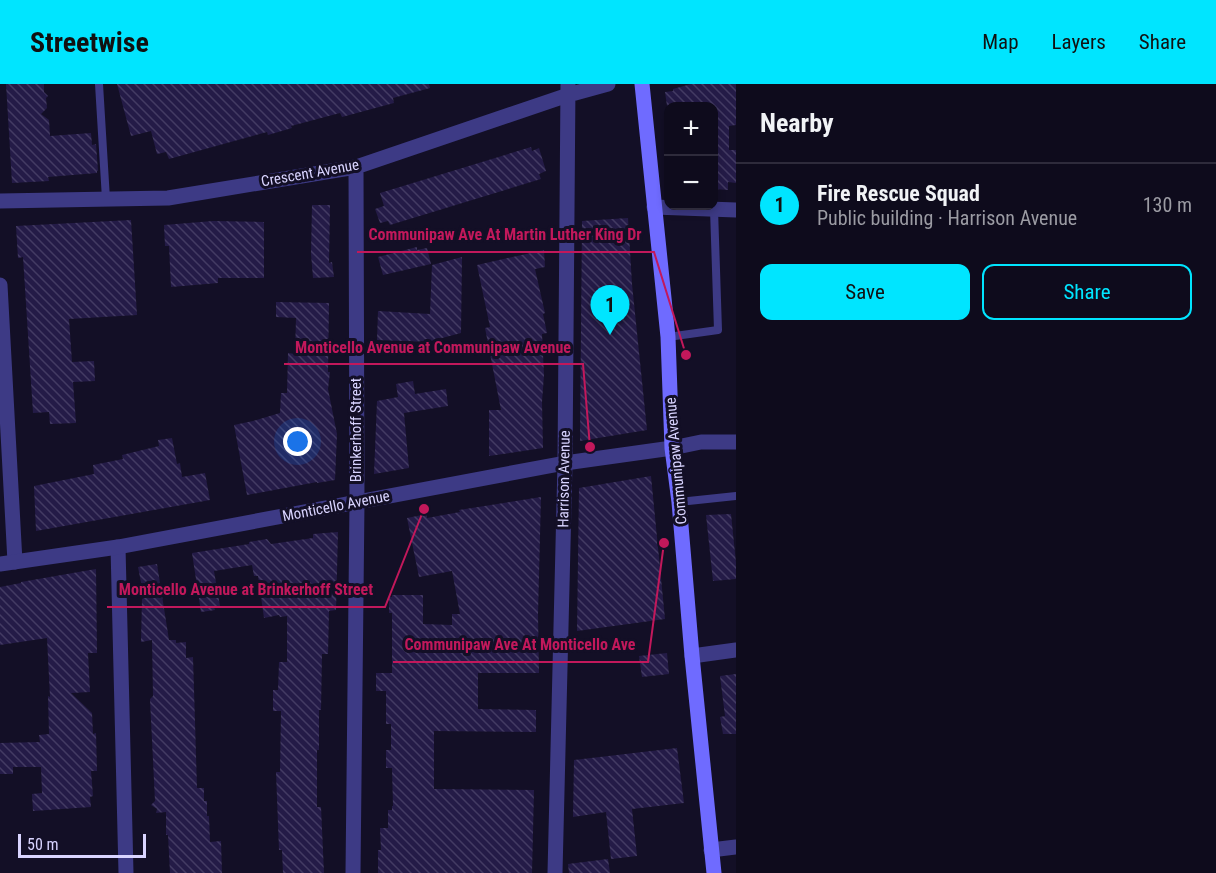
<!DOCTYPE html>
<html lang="en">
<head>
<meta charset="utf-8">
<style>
	body { margin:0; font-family:"Roboto Condensed",sans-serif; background:#171425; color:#f1f3f6 }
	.controls { position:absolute; right:18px; top:18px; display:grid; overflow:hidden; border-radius:12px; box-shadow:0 3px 9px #0003 }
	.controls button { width:54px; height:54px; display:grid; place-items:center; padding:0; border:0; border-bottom:2px solid #2e2b3b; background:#0e0b1c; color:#f1f3f6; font:30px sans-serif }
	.scale { position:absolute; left:18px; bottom:15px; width:128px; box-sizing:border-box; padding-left:6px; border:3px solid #d9d4ff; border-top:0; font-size:16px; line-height:21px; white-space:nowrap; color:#d9d4ff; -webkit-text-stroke:4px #130f26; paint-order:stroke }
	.you { position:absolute; left:298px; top:358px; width:21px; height:21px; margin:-15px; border:4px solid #fff; border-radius:50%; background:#1a73e8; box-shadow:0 0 0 9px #1a73e833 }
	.badge { display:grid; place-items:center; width:39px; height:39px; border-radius:50%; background:#00e5ff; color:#111; font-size:20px; font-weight:700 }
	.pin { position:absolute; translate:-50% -50px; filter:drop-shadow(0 2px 3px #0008) }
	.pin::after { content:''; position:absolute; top:32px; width:21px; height:18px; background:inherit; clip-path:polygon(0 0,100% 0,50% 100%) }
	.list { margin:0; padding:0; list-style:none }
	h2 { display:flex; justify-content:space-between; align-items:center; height:78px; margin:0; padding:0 24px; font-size:26px }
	h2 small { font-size:20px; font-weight:400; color:#9b9ba3 }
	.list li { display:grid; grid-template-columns:39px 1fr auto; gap:18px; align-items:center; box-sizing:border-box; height:84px; padding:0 24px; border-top:2px solid #2e2b3b }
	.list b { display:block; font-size:22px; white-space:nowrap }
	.list p { margin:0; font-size:20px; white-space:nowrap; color:#9b9ba3 }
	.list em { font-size:20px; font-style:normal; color:#9b9ba3 }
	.actions { display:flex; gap:12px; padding:18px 24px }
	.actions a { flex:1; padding:14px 0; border:2px solid #00e5ff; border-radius:12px; text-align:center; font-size:21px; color:#00e5ff }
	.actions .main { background:#00e5ff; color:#111 }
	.map { position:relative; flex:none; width:736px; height:789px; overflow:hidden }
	header { display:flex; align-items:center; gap:36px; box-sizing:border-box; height:84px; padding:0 30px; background:#00e5ff; color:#111 }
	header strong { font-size:28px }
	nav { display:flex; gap:33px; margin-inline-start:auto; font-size:21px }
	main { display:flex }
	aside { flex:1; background:#0e0b1c }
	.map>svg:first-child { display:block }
</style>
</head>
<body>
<header>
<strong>Streetwise</strong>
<nav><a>Map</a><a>Layers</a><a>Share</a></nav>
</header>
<main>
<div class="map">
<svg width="736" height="789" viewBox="0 0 736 789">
	<defs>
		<pattern id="building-back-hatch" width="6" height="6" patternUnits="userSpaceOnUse" patternTransform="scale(1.5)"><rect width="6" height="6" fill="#241b47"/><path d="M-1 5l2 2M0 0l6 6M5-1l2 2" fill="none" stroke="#433b63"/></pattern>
	</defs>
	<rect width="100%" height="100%" fill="#130f26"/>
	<!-- building -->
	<path fill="url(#building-back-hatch)" d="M 6,0 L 44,0 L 44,8 L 48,12 L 46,14 L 47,24 L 41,30 L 49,36 L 50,52 L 91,49 L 92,61 L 96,60 L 98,87 L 97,87 L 97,89 L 48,93 L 49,97 L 12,99 Z
		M 117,0 L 429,0 L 430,4 L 393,14 L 394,19 L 342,33 L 340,29 L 291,42 L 292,44 L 268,51 L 267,48 L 169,75 L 166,68 L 157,70 L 151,47 L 131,52 Z
		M 691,0 L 736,0 L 736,41 L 729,42 L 729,66 L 736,66 L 736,99 L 728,98 L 728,106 L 714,105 L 714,22 L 667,22 L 665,8 L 673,7 L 673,5 Z
		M 531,63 L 532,67 L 539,64 L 546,87 L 539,90 L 541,95 L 390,141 L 388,137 L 380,139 L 375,125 L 384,122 L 380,109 Z
		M 312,121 L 330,121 L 329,179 L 332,178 L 334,193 L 313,194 L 311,170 Z
		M 628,134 L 632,200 L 647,346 L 580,357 L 582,137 Z
		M 131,136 L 137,231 L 69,235 L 72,278 L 94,277 L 95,297 L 73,298 L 76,339 L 50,340 L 49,328 L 33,329 L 23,173 L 18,174 L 16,142 Z
		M 213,137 L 264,138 L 264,194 L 218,194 L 218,199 L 171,203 L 169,162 L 165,162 L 164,141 Z
		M 417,163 L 417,166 L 427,164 L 431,180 L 383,191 L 378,173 Z
		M 544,166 L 545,183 L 535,185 L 545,229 L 543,230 L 547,249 L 542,250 L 544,291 L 542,318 L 543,364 L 489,372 L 489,326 L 501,326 L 485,244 L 490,243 L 477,181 Z
		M 462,173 L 461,249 L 427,258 L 377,256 L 378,227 L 430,230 L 432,181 Z
		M 276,218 L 329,219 L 328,288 L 330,288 L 328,305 L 337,350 L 335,396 L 317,399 L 317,398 L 247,411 L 234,341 L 253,337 L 280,329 L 281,309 L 287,309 L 288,269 L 295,270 L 296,234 L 276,233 Z
		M 413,297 L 415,310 L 446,305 L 448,322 L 404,329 L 409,384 L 374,390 L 377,317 L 398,313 L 396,300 Z
		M 172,354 L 177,380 L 180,379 L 182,393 L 205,389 L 210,416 L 36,447 L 34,402 L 94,390 L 93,381 L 123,375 L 122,371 L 159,362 L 158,356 Z
		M 651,392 L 665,535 L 577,547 L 579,404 Z
		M 541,413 L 538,530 L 539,589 L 478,589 L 478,625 L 536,626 L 536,648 L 434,647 L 434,705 L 534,706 L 532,789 L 378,789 L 378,766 L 381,766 L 380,744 L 388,744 L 388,726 L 392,726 L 392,722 L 393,722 L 392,684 L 386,684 L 386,666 L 391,666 L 391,640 L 386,640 L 386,607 L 376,607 L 376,589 L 392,589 L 392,529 L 389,529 L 389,513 L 392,513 L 392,511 L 423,511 L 423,540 L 452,541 L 452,530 L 460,530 L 452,487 L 419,493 L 407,434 L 427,430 L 427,434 L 460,428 L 459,426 Z
		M 731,430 L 736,479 L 736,495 L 713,497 L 706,431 Z
		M 338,448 L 336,526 L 329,527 L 328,570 L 322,570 L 321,626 L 319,626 L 319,666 L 317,666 L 317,723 L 321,723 L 324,789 L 283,789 L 282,766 L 279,766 L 276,688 L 280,688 L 281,627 L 273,627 L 273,606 L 278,606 L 279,578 L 287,578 L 287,532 L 280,533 L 279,531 L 264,534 L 258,492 L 254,492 L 252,481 L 214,487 L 220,522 L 214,523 L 215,526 L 201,528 L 192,469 L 249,460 L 249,458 L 267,455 L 271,460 L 313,454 L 313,450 Z
		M 157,480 L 169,556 L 176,556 L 176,559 L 186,558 L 186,574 L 193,573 L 197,704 L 204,704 L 204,717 L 207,717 L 207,732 L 209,732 L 210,758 L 221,757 L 222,789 L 170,789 L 168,751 L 166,751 L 166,728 L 156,729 L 157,725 L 151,721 L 155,717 L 151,636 L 150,615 L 153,612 L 152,556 L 141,558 L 142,515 L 144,514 L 138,483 Z
		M 96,485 L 97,569 L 88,569 L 90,608 L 71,609 L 92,629 L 93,650 L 96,649 L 97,687 L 91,687 L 93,712 L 90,713 L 91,723 L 33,727 L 32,710 L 42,709 L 41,683 L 13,683 L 13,690 L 0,690 L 0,659 L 40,658 L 39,651 L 49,650 L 48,612 L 50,613 L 47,554 L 0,561 L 0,503 L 21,499 L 21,498 Z
		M 667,569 L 669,590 L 642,593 L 639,572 Z
		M 736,590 L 736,650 L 723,650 L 720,633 L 725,632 L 720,592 Z
		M 677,664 L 684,719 L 632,725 L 637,772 L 611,775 L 606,728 L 573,733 L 574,676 Z
		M 608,775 L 610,789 L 569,789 L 568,780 Z"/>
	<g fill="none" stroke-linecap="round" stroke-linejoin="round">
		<!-- service -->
		<path stroke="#3d3a85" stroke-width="8" d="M 99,0 L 106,115
			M 668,253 L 718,246 L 714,125
			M 679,418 L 736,412"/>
		<!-- minor -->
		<path stroke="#3d3a85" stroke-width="15" d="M 0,117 L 168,114 L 356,83 L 568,11 L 608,0
			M 654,123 L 736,126
			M 0,201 L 15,478
			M 118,463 L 126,789
			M 692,572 L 736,566
			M 711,766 L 736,763
			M 353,789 L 357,418 L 356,83
			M 555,789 L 565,379 L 568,0"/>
		<!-- tertiary -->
		<path stroke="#3d3a85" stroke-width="15" d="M 0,480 L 118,463 L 565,379 L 672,364 L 701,358 L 736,358"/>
		<!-- secondary -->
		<path stroke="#6f6bff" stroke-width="15" d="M 642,0 L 668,253 L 672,364 L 679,418 L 692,572 L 714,789"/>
	</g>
	<g text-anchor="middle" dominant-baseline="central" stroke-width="6" stroke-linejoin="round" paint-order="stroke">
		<!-- street labels -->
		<g font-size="15" fill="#d9d4ff" stroke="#130f26">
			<text transform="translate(310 89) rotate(-10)">Crescent Avenue</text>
			<text transform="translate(356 346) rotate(-90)">Brinkerhoff Street</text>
			<text transform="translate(676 377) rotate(-95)">Communipaw Avenue</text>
			<text transform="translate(564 395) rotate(-89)">Harrison Avenue</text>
			<text transform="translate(336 422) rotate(-11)">Monticello Avenue</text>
		</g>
	</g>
	<!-- callouts -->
	<path fill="none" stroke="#c2185b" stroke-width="2" d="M686 271L654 168H357M590 363L583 280H284M424 425L385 523H107M664 459L648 578H393"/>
	<g fill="#c2185b" stroke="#130f26" stroke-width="2">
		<circle cx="686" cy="271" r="6"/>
		<circle cx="590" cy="363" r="6"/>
		<circle cx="424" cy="425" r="6"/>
		<circle cx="664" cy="459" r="6"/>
	</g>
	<g font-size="16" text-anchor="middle" font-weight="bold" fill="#c2185b" stroke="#130f26" stroke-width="6" stroke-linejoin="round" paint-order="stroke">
		<text x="505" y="156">Communipaw Ave At Martin Luther King Dr</text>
		<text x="433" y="269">Monticello Avenue at Communipaw Avenue</text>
		<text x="246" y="511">Monticello Avenue at Brinkerhoff Street</text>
		<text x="520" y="566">Communipaw Ave At Monticello Ave</text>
	</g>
</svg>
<div class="controls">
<button>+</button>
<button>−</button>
</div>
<div class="scale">50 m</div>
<div class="you"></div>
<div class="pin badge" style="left:610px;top:251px">1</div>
</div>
<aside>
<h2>Nearby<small></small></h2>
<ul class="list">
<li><span class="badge">1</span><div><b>Fire Rescue Squad</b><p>Public building · Harrison Avenue</p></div><em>130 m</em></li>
</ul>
<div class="actions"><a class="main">Save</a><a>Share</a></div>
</aside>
</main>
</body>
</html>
